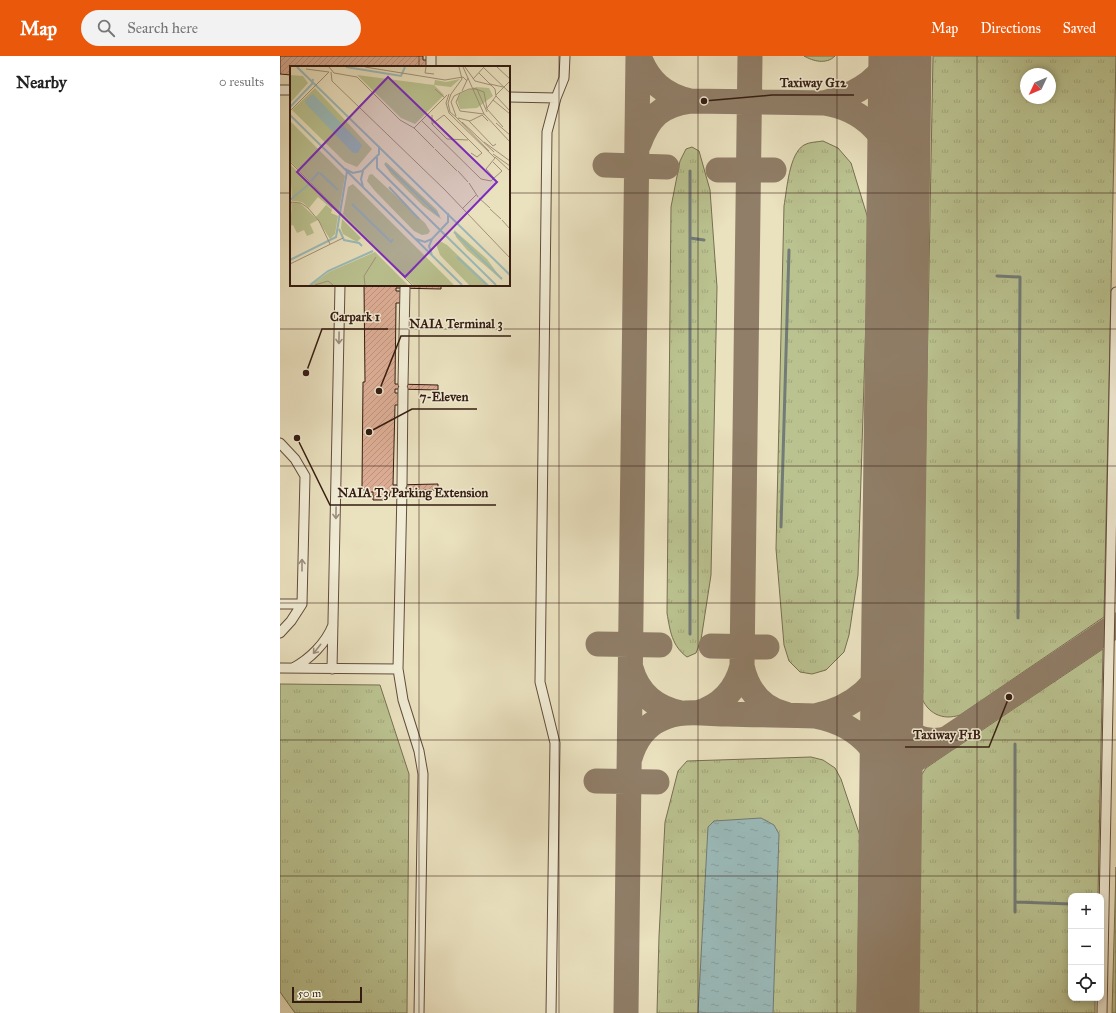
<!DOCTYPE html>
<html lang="en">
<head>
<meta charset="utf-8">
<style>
	body { margin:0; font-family:"IM FELL Great Primer",serif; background:#f2f2f2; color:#222 }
	.controls { position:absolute; right:12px; bottom:12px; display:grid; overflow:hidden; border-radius:8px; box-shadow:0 2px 6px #0003 }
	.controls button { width:36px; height:36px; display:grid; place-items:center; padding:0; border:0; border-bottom:1px solid #e0e0e0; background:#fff; color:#222; font:20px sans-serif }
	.compass { position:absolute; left:740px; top:12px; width:36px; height:36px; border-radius:50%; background:#fff; box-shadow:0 2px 6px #0003; rotate:226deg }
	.scale { position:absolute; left:12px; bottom:10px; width:70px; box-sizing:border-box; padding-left:4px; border:2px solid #351c12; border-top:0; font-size:11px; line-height:14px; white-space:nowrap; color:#351c12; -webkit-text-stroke:3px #f1ecd5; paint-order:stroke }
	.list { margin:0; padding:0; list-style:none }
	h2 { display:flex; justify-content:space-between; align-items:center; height:52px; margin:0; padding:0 16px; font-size:17px }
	h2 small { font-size:13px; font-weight:400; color:#767676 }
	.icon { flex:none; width:22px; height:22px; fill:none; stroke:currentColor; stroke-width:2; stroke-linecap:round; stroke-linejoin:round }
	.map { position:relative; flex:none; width:836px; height:957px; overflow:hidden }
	header { display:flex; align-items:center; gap:24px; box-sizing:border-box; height:56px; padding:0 20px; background:#ea580c; color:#fff }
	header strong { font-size:19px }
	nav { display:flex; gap:22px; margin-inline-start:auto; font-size:14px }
	.search { width:280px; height:36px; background:#f2f2f2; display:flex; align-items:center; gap:10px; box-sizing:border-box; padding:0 14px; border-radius:22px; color:#767676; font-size:15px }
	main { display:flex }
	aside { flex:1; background:#fff }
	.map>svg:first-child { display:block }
</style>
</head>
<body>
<header>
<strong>Map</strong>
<div class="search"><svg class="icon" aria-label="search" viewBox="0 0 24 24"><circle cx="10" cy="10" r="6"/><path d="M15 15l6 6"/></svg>Search here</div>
<nav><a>Map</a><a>Directions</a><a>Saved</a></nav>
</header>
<main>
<aside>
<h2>Nearby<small>0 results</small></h2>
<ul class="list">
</ul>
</aside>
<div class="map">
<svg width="836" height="957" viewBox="0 0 836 957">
	<defs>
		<pattern id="grass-tufts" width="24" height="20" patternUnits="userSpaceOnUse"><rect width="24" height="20" fill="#bac290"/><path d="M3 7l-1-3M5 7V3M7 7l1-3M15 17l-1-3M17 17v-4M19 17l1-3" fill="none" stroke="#a0a67b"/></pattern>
		<pattern id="water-ripples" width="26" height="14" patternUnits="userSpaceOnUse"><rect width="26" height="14" fill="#9bbbbb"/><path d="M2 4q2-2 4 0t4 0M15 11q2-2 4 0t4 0" fill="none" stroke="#86a0a0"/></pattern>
		<pattern id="building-hatch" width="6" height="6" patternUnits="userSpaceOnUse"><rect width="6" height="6" fill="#dbac93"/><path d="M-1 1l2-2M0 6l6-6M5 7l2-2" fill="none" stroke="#bd937e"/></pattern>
	</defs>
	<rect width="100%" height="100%" fill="#eae1bf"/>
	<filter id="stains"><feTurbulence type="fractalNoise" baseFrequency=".005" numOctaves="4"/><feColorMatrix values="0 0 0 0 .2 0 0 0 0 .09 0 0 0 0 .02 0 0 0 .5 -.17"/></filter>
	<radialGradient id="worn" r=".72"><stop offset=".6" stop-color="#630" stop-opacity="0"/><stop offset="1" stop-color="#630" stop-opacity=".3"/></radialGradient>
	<!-- grass -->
	<path fill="url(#grass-tufts)" stroke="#786f51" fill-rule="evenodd" d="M 524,0 L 555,0 C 546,9 533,5 524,0 Z
		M 653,0 L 836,0 L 824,561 L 680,659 C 662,665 647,657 641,640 ZM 746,18 L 770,18 L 770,42 L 746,42 Z
		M 543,85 L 558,92 L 571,107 L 589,166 L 578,519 L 569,579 L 564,596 L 546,614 L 532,618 L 520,616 L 509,605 L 504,589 L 496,493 L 504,150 C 507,133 509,98 524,89 C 529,86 537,86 543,85 Z
		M 412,91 L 419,95 L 430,134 L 437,231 L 431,519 L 421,584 L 416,597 L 407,601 C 392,590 390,575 387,557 L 391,151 L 400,105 L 406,93 Z
		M 823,593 L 818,840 L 791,840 L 791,942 L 815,942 L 815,957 L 637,957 L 640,721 L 646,712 L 656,705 Z
		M 0,628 L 100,629 L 129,718 L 127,957 L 15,957 L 0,936 Z
		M 531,701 L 543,704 L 555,712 L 561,723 L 580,780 L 577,957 L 377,957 L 379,880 L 385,766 L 398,715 L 407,705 Z
		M 836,811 L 836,957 L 832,957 Z"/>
	<!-- water -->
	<path fill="url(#water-ripples)" stroke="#727b77" d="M 481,762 L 494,769 L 499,778 L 493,957 L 418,957 L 428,771 L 434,765 Z"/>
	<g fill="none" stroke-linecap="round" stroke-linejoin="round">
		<!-- stream -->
		<path stroke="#727b77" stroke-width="3" d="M 410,115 L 410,578
			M 410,182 L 424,184
			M 717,220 L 740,221 L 738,562
			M 501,471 L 509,194
			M 735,846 L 735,688
			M 735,856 L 735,846 L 791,848"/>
		<!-- taxiway -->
		<path stroke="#907e68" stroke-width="25" d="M 359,0 C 368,25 384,39 410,45
			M 544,47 C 572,40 598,27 611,0
			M 359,88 C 369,61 381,49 410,45 L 544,47 C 584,53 611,81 618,121
			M 325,109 L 387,111
			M 438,114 L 494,114
			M 318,588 L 380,589
			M 431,590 L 487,591
			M 462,610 C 467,633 481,652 505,658
			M 351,612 C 358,638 376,652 401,657
			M 612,652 C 620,677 643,690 669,682
			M 417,657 C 441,650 456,634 462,610 L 470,0
			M 535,660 C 573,652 600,630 611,592
			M 350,702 C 355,685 365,670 381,663 C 401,653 427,658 448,658 C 477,659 506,659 535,660 C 583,669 611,703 610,753
			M 316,725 L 377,726
			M 611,735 L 614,723 L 623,712 L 836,569
			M 346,957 L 358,0"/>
		<!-- runway -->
		<path stroke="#907e68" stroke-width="63" d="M 608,957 L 620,0"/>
	</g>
	<!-- building -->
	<path fill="url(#building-hatch)" stroke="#351c12" d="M 0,0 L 143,0 L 143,4 L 151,4 L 151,11 L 11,11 L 11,19 L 0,18 Z
		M 84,229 L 161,229 L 161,233 L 116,232 L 116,235 L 122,235 L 122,247 L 116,247 L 115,328 L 158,329 L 158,334 L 115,333 L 115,337 L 121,337 L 121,349 L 115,349 L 113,429 L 158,428 L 158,434 L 112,434 L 113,436 L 110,436 L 109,441 L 107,441 L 107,436 L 104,436 L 104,444 L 93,444 L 93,436 L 89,436 L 89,438 L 86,438 L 82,430 L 83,326 L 85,326 Z"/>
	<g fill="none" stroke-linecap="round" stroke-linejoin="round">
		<!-- minor casing -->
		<g stroke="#624d3d" stroke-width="11">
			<path id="minor" d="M 151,11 L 151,0
				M 0,34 L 11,34
				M 229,41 L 276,42
				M 123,328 L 125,232
				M 0,387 L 15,403 L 25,420 L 22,548 L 11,565 L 0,577
				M 122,429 L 123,333
				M 122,435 L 118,613 L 123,644 L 139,695 L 143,718 L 139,957
				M 0,548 L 22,548
				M 0,612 L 118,613
				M 13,612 C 30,603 46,587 53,569
				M 52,613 L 60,229
				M 271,957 L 275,687 L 260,626 L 267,76 L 276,42 L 284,22 L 285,0
				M 822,957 L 836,236"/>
		</g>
		<!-- minor -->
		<use href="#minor" stroke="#f1ecd5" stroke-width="9"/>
	</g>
	<!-- one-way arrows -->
	<defs><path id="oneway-shaft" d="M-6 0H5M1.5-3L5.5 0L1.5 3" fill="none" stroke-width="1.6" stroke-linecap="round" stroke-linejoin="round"/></defs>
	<g stroke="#9c8e7d">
		<use href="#oneway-shaft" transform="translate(59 282) rotate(91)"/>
		<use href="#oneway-shaft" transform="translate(56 457) rotate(91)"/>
		<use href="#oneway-shaft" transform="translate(22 509) rotate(-90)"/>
		<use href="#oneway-shaft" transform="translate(37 593) rotate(129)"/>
	</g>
	<!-- grid -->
	<path fill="none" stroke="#351c12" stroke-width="1" stroke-opacity="0.55" d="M 139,0 L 139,11M 279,0 L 279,957M 418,0 L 418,957M 557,0 L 557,957M 697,0 L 697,957M 0,137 L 11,137M 229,137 L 836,137M 139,229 L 139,957M 0,273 L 836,273M 0,410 L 836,410M 0,547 L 836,547M 0,684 L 836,684M 0,820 L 836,820"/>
	<!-- overview -->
	<g transform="translate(10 10)">
		<rect width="220" height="220" fill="#eae1bf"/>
		<path d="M 0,9 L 13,10 L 18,17 L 0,37 ZM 67,9 L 144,19 L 154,29 L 125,58 L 111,52 ZM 170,13 L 161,21 L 144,19 L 145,14 L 156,16 ZM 186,21 L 199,22 L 203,30 L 187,42 L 170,43 L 167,34 L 171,27 ZM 25,22 L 82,83 L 67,101 L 55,96 L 2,44 ZM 0,55 L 55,110 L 49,145 L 0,95 ZM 96,96 L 147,144 L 151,153 L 133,140 L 101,108 L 94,98 ZM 0,98 L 43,142 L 42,143 L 28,131 L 19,142 L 12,136 L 2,135 ZM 82,108 L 135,157 L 140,165 L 138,168 L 132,169 L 124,165 L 85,125 L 77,115 L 79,109 ZM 63,118 L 164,219 L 123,219 L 53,148 L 58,121 ZM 2,137 L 10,137 L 28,154 L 20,158 L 24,167 L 17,170 L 14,164 L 7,167 L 3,159 L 0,160 ZM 36,139 L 42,144 L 41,147 L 48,150 L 45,168 L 40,173 L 26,151 ZM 52,153 L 71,172 L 67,176 L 53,168 L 51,162 ZM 164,164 L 197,193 L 213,215 L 177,184 L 166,171 ZM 150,175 L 157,179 L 199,219 L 179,219 L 150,189 L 146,178 Z" fill="#bac290"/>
		<path d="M 85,186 L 118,219 L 21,219 L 39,206 Z" fill="#bac290"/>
		<path d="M 23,28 L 72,79 L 68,87 L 63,87 L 16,38 L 15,34 Z" fill="#9bbbbb"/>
		<path fill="none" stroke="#9bbbbb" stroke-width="2" d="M 7,1 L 220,209M 56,1 L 111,10 L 115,1M 0,41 L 22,18 L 23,13M 0,49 L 172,219M 87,91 L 87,102 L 206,219M 96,99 L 149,150M 55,103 L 63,107 L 72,105 L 89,88 L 89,80M 30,107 L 48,124M 21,115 L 29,106M 73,121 L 71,113 L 73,105M 99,121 L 129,153M 0,134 L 19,118M 62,138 L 101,176 L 103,173M 49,163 L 54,174 L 69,177 L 72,180M 164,166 L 212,213M 126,173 L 135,176 L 142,173 L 158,156 L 158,147M 142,189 L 139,180 L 142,173M 167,191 L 197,219M 0,194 L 46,171 L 57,105M 20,219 L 38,205 L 83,185"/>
		<path fill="none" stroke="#a2927a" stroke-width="1" d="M 39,1 L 44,7 L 67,11 L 110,54 L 124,62 L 144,82M 75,1 L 155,14 L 173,11 L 177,15M 136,1 L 135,7 L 144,8M 173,1 L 194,48 L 220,76M 175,1 L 185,15 L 201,19 L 205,23 L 206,30 L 197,42M 193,1 L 220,27M 207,1 L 220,13M 16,3 L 39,6M 41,6 L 42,15 L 155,124 L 220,192M 189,7 L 201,19M 183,13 L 194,1M 200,18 L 213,21M 183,22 L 194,26 L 197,43 L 213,61M 145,23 L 155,32M 172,25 L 178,12M 206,29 L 220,15M 206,30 L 220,45M 203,34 L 220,48M 0,45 L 39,6M 194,48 L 170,45 L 166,36 L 170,27 L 179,23 L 187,23 L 197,46M 142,49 L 142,58 L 157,73 L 178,74M 166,50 L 161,36 L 164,30 L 170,27M 166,51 L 199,85M 166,51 L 160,46 L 158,37 L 161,28 L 172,13 L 169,1M 168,52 L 180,55 L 192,49 L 198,55M 132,55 L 191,113 L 201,115 L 204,112 L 196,103 L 205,92 L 159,47 L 156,37 L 159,28M 179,55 L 203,80 L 206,78M 172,56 L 204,86M 206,57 L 220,69M 142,58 L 154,49 L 192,87 L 187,91 L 181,87M 124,62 L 157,29M 194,76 L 220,95M 145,83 L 156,94M 203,88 L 220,100M 205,91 L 220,105M 156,94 L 167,105M 0,96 L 122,219M 203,96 L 212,105 L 204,112M 168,105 L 178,116M 179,117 L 188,131M 189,132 L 200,142M 0,136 L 11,137 L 18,142 L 29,155 L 40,178M 172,143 L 186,129M 200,143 L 211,153M 0,149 L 1,136M 212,154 L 220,163M 0,198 L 53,172M 25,219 L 38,215 L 43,219M 75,219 L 74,210 L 86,191"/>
		<path fill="#7b2cbf" fill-opacity="0.15" stroke="#7b2cbf" stroke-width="2" d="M 98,11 L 207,116 L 115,211 L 7,106 Z"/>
		<rect width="220" height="220" fill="none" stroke="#351c12" stroke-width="2"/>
	</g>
	<!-- callouts -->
	<path fill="none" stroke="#351c12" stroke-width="1.5" d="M424 45L492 39H574M26 317L42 273H108M99 335L121 280H231M89 376L132 353H197M17 382L50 449H216M729 641L709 691H625"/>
	<g fill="#351c12" stroke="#f1ecd5" stroke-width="1.5">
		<circle cx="424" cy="45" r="4"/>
		<circle cx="26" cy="317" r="4"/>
		<circle cx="99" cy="335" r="4"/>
		<circle cx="89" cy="376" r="4"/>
		<circle cx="17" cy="382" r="4"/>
		<circle cx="729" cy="641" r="4"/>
	</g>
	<g font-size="13" text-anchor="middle" font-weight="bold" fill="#351c12" stroke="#f1ecd5" stroke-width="3" stroke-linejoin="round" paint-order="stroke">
		<text x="533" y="31">Taxiway G12</text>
		<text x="75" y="265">Carpark 1</text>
		<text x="176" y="272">NAIA Terminal 3</text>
		<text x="164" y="345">7-Eleven</text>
		<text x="133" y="441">NAIA T3 Parking Extension</text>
		<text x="667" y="683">Taxiway F1B</text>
	</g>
	<rect width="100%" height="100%" filter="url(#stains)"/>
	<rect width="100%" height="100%" fill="url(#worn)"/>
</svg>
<div class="controls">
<button>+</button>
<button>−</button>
<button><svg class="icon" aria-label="locate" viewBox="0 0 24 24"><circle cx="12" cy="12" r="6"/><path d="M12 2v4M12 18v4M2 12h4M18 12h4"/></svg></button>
</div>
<svg class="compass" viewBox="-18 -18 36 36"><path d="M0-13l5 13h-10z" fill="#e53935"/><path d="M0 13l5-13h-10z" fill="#767676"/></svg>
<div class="scale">50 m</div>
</div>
</main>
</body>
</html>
